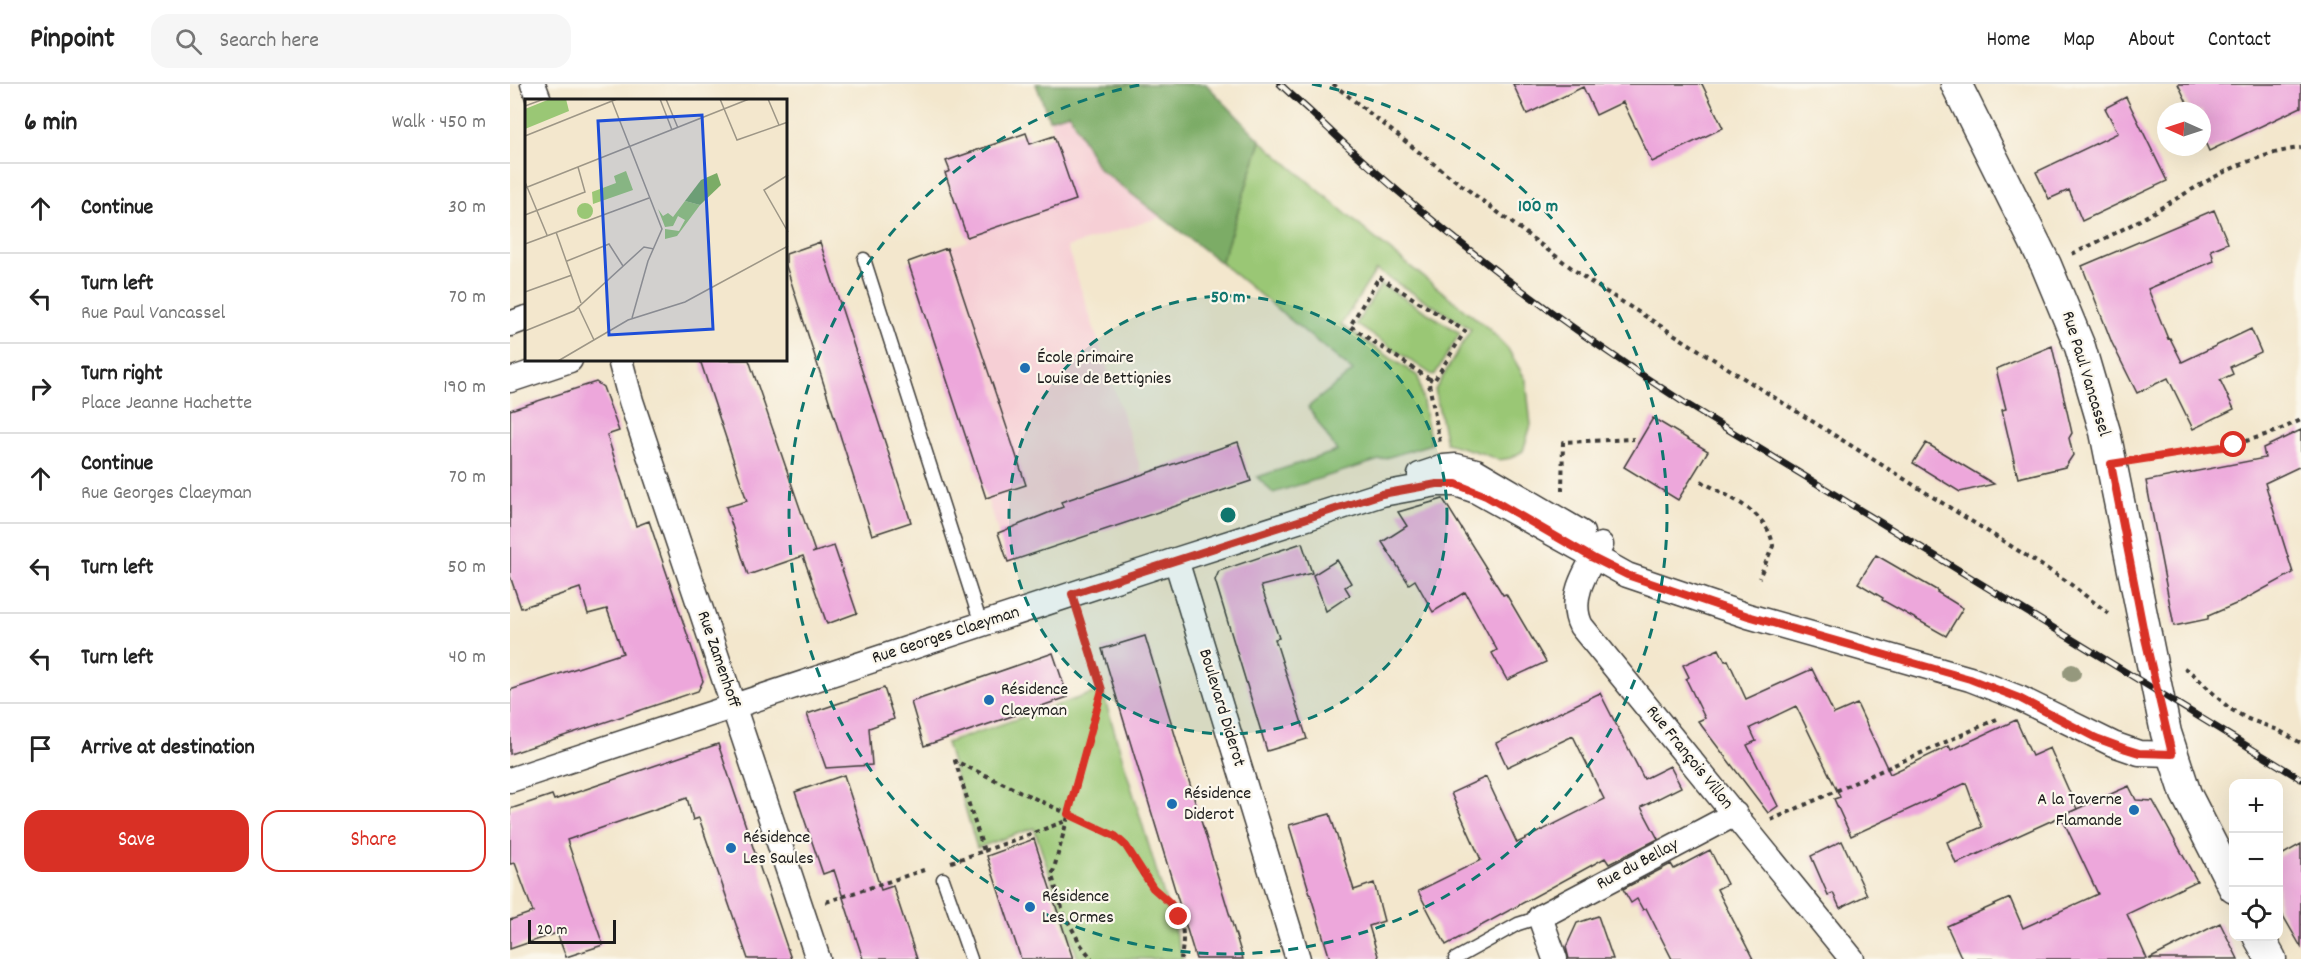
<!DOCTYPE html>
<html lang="en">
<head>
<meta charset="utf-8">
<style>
	body { margin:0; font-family:Dekko,sans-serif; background:#f6f6f6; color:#222 }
	.controls { position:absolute; right:18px; bottom:18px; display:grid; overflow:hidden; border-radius:12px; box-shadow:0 6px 24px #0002 }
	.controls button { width:54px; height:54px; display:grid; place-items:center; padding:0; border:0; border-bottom:2px solid #e0e0e0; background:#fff; color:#222; font:30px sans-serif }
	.compass { position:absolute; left:1647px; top:18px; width:54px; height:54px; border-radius:50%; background:#fff; box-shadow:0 6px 24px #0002; rotate:273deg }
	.scale { position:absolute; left:18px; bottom:15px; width:88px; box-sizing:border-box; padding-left:6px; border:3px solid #1c1c1c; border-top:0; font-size:16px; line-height:21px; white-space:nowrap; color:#1c1c1c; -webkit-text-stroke:4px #fbf7ec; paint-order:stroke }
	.stop { position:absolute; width:18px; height:18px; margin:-14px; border:4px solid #d93025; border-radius:50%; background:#fff }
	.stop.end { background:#d93025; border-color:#fff; box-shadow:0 2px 6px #0008 }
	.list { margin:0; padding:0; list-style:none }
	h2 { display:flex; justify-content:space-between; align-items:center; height:78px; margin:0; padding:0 24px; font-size:26px }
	h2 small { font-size:20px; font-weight:400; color:#767676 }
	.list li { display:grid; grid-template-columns:39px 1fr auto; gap:18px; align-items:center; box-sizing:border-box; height:90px; padding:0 24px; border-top:2px solid #e0e0e0 }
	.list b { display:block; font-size:22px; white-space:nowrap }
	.list p { margin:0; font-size:20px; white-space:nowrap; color:#767676 }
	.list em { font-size:20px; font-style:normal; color:#767676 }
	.actions { display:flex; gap:12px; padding:18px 24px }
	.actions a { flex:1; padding:14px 0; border:2px solid #d93025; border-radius:18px; text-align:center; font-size:21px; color:#d93025 }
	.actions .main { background:#d93025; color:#fff }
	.icon { flex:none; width:33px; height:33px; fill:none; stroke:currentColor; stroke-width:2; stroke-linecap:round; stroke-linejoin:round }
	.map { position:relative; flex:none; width:1791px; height:875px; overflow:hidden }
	header { display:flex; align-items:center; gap:36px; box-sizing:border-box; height:84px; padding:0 30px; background:#fff; border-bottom:2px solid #e0e0e0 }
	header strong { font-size:28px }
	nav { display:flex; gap:33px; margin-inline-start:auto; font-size:21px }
	.search { width:420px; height:54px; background:#f6f6f6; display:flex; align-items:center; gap:15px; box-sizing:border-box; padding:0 21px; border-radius:18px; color:#767676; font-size:22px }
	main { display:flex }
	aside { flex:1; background:#fff }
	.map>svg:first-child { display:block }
</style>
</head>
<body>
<header>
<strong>Pinpoint</strong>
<div class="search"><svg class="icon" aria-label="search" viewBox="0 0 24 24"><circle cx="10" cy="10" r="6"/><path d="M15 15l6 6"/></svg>Search here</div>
<nav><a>Home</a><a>Map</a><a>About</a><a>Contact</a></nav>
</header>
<main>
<aside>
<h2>6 min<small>Walk · 450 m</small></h2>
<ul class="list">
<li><svg class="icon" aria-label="ahead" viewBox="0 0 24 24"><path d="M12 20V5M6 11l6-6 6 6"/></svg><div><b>Continue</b></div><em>30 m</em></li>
<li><svg class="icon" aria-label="left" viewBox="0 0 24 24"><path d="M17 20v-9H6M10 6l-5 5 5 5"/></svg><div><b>Turn left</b><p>Rue Paul Vancassel</p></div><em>70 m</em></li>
<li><svg class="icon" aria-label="right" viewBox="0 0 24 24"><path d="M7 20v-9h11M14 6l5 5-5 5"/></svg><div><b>Turn right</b><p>Place Jeanne Hachette</p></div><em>190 m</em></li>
<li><svg class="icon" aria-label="ahead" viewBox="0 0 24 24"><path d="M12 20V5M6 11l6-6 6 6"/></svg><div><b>Continue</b><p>Rue Georges Claeyman</p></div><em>70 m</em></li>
<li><svg class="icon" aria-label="left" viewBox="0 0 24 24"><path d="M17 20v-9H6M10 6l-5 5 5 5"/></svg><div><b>Turn left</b></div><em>50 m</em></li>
<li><svg class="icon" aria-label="left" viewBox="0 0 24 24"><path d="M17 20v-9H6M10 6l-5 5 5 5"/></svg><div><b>Turn left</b></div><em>40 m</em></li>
<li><svg class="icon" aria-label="arrive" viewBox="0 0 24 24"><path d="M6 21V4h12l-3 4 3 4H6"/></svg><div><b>Arrive at destination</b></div></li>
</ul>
<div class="actions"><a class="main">Save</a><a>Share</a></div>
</aside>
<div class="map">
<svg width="1791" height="875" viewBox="0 0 1791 875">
	<rect width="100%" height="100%" fill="#fbf7ec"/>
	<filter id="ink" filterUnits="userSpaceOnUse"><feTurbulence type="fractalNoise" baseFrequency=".0167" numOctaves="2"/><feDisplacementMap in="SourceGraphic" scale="12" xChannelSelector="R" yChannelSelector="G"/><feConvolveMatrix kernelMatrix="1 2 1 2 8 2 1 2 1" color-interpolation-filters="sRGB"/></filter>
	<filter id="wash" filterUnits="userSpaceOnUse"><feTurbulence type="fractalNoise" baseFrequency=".008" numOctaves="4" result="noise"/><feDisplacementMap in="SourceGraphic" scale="24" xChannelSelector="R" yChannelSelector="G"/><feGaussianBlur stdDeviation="1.35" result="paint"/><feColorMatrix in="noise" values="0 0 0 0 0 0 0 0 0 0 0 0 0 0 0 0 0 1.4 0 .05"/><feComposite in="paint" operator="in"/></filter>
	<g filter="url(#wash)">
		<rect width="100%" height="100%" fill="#f3e7cd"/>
		<!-- built -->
		<path fill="#f6cfd5" d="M 559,29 L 588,84 L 651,133 L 557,163 L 645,428 L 498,478 L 398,178 L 458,157 L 435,89 L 439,87 L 436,77 L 491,70 L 488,58 L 516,49 L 520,60 L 544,52 L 539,35 Z"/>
		<!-- green -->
		<path fill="#9ac775" stroke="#5b7248" stroke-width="1.5" d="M 751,57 L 862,152 L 978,244 L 998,265 L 1016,296 L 1021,341 L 1013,367 L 1001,374 L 989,376 L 971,369 L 936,359 L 925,306 L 961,245 L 866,186 L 831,241 L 908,292 L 921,360 L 763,409 L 747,393 L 827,367 L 798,323 L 843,287 L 711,179 Z
			M 871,200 L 950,249 L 924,292 L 846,240 Z
			M 592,606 L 673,875 L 568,875 L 524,744 L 467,764 L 436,659 Z"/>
		<!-- forest -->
		<path fill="#7bac66" stroke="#4c6441" stroke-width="1.5" d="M 526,0 L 696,0 L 751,57 L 711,179 L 588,84 L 559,29 L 539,35 Z"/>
		<g id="blocks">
			<!-- building -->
			<path fill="#eda7db" d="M 1003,0 L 1192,0 L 1213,44 L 1142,78 L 1113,18 L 1086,31 L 1073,3 L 1017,30 Z
				M 1668,0 L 1791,0 L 1791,23 L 1699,67 L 1692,51 L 1692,27 L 1681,27 Z
				M 1616,13 L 1657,97 L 1572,137 L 1559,106 L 1539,115 L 1526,88 L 1608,49 L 1595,24 Z
				M 516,49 L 520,60 L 544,52 L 566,116 L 457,153 L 435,89 L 440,87 L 436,77 Z
				M 1704,126 L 1718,159 L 1701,166 L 1704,177 L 1638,205 L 1658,255 L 1660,254 L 1672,278 L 1741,245 L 1751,268 L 1720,283 L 1723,290 L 1710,296 L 1724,325 L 1683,345 L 1658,294 L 1627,309 L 1602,259 L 1572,182 Z
				M 310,158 L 401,438 L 362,451 L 276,182 L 276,170 Z
				M 437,164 L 516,401 L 476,414 L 398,178 Z
				M 1542,262 L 1562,349 L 1559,354 L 1563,371 L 1555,383 L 1508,394 L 1492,326 L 1496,325 L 1486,285 Z
				M 190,276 L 239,276 L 305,468 L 302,469 L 324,462 L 347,529 L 317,540 L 293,472 L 238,491 L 216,423 L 237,417 Z
				M 86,298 L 93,303 L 109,347 L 97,351 L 126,442 L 139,437 L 193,597 L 188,607 L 0,670 L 0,606 L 113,569 L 97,525 L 78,530 L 70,504 L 11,524 L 0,492 L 0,326 Z
				M 1143,334 L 1198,367 L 1168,416 L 1114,383 Z
				M 1791,346 L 1791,382 L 1755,399 L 1783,489 L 1728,519 L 1698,532 L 1698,535 L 1664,542 L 1636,397 L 1755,374 L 1753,364 Z
				M 728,358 L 741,397 L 498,478 L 488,449 L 553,423 L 551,418 Z
				M 1416,359 L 1484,400 L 1450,408 L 1403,379 Z
				M 933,415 L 993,511 L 996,510 L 1036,578 L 997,596 L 982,569 L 987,566 L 955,508 L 923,528 L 905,496 L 899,500 L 872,458 L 897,442 L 888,428 Z
				M 792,459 L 802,489 L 751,502 L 769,554 L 765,555 L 797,655 L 757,667 L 705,496 L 709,487 Z
				M 1366,471 L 1428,507 L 1427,508 L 1453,524 L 1436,552 L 1372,516 L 1373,514 L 1348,499 Z
				M 827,476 L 841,499 L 835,503 L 840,511 L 816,527 L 803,491 Z
				M 635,552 L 733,875 L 686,875 L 592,565 Z
				M 1209,565 L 1215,577 L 1218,576 L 1236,615 L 1302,585 L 1324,630 L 1347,620 L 1380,690 L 1439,662 L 1441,666 L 1506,636 L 1522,672 L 1540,664 L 1567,725 L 1446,780 L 1437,758 L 1472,743 L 1456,699 L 1341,752 L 1324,715 L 1330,713 L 1286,622 L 1240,644 L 1246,657 L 1237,661 L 1268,722 L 1258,729 L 1188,637 L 1195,634 L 1176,595 L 1179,593 L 1173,581 Z
				M 543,569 L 558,613 L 414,662 L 401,618 Z
				M 374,604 L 384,635 L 359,644 L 362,681 L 316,684 L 297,630 Z
				M 1090,609 L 1134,695 L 1160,682 L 1171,703 L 1131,723 L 1148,755 L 1099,780 L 1095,774 L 936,861 L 908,807 L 971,776 L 941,709 L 976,693 L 1007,759 L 1094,715 L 1063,652 L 997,683 L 986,659 Z
				M 208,660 L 281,875 L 238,875 L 189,734 L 183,736 L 177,714 L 57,756 L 93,861 L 56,873 L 47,849 L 0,865 L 0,836 L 23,828 L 5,779 L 0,780 L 0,725 L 42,711 L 44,716 Z
				M 334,691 L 371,806 L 383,802 L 407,875 L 353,875 L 324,786 L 313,790 L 285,708 Z
				M 1619,702 L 1626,716 L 1643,717 L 1687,797 L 1617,830 L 1637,875 L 1452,875 L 1437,842 L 1500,814 L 1513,844 L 1588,810 L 1551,732 Z
				M 820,730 L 844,806 L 864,799 L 874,837 L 859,842 L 869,875 L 820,875 L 779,741 Z
				M 524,755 L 563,875 L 511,875 L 477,772 Z
				M 1332,757 L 1357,811 L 1330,824 L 1323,809 L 1318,811 L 1301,772 Z
				M 1791,760 L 1791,863 L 1768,823 L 1768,773 Z
				M 1200,766 L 1217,800 L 1207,805 L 1243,875 L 1162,875 L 1136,824 L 1133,826 L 1127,815 L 1121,819 L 1113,805 L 1161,780 L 1164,785 Z
				M 1088,832 L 1103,875 L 1059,875 L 1056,863 L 1067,839 Z
				M 1710,839 L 1728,875 L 1639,875 Z"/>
		</g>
	</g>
	<g filter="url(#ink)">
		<use href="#blocks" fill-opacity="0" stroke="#3c3a37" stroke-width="1.5"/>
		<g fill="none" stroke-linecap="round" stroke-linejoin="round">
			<!-- service casing -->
			<g stroke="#3c3a37" stroke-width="15">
				<path id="service" d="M 354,175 L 471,540
					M 433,795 L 461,875
					M 945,875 L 1008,840 L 1030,833"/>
			</g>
			<!-- minor casing -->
			<g stroke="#3c3a37" stroke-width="27">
				<path id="minor" d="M 23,0 L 29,16
					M 0,240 L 16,234
					M 110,276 L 121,317 L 308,875
					M 0,296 L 60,276
					M 910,391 L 934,383 L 946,382 L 966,387 L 1072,449
					M 1091,461 C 1077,485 1057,514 1071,542 L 1342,875
					M 666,476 L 788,875
					M 0,696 L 666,476 L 872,410 L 927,400 L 946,400 L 966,407 L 1117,491 L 1238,532 L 1460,595 L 1509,614 L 1603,660 L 1629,669 L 1662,670
					M 1045,875 L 1030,833 L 1225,730"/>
			</g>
			<!-- tertiary casing -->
			<g stroke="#3c3a37" stroke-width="33">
				<path id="tertiary" d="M 1446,0 L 1536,181 L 1570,263 L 1595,348 L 1656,649 L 1676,710 L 1724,804
					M 1748,852 L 1761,875"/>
			</g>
			<!-- path -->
			<path stroke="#3c3a37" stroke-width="4" stroke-dasharray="4.5 4.5" stroke-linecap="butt" d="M 823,0 L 929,84 L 1079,197 L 1555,496 L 1602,532
				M 1562,170 C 1584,160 1606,149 1628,137 C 1680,108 1730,71 1791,64
				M 918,294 L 924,297 L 955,247 L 869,193 L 840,242 L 918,294 L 930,359
				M 1629,376 L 1724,361 L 1767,347 L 1791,336
				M 1191,397 C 1218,413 1259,428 1263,462 L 1249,494
				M 1052,407 L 1053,358 L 1124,355
				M 570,534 L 592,606 L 542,792 L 554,830 L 571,861 L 582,875
				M 1674,584 L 1684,591 L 1720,625 L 1738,635 L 1768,646 L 1791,659
				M 1261,736 L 1487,635
				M 474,767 L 556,737
				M 441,778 L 474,767 L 445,677 L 605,752 C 624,767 628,789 644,805 C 652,814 664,821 669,833 C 675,847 673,861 671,875
				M 316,818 L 414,786"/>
			<!-- service -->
			<use href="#service" stroke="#fff" stroke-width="12"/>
			<!-- minor -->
			<use href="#minor" stroke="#fff" stroke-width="24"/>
			<!-- tertiary -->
			<use href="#tertiary" stroke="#fff" stroke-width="30"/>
			<!-- rail casing -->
			<g stroke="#1c1c1c" stroke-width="7">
				<path id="rail" d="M 770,0 C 782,12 795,22 807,34 C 919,141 1043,234 1173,318 L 1791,695"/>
			</g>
			<!-- rail -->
			<use href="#rail" stroke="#fbf7ec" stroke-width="4.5" stroke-dasharray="14" stroke-linecap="butt"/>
		</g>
		<!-- trees -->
		<circle fill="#95987d" cx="1562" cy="589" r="9"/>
	</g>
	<g fill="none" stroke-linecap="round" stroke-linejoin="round" filter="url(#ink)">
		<!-- route -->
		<path stroke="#d93025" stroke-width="8" d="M 669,833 L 660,819 L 643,804 L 616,762 L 605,752 L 558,730 L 592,606 L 562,510 L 872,410 L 927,400 L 946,400 L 976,412 L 1083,474 L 1117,491 L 1238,532 L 1460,595 L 1509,614 L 1586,654 L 1616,665 L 1629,669 L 1662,670 L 1635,554 L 1601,380 L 1724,361"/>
	</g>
	<!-- distance rings -->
	<circle cx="718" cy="431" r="219" fill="#0f766e" fill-opacity=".12"/>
	<g fill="none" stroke="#0f766e" stroke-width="3" stroke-dasharray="10 8">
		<circle cx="718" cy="431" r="219"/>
		<path d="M802 0A439 439 0 1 1 634 0"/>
	</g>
	<!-- markers -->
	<g fill="#1f6fb2" stroke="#fbf7ec" stroke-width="2">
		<circle cx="515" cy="284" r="6"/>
		<circle cx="479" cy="616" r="6"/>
		<circle cx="662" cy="720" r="6"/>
		<circle cx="1624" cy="726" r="6"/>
		<circle cx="221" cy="764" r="6"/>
		<circle cx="520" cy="823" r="6"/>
	</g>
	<g text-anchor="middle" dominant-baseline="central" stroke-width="4.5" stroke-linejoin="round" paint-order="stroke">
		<!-- poi labels -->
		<g font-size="18" fill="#1c1c1c" stroke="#fbf7ec" text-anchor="start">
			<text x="527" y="274">École primaire<tspan x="527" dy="21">Louise de Bettignies</tspan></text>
			<text x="491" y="606">Résidence<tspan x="491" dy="21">Claeyman</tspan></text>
			<text x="674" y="710">Résidence<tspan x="674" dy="21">Diderot</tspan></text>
			<text x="1612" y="716" text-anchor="end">A la Taverne<tspan x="1612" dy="21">Flamande</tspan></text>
			<text x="233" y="754">Résidence<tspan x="233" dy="21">Les Saules</tspan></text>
			<text x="532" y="813">Résidence<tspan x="532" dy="21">Les Ormes</tspan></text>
		</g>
		<!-- street labels -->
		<g font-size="18" fill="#1c1c1c" stroke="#fbf7ec">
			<text transform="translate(1575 290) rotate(73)">Rue Paul Vancassel</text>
			<text transform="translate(436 552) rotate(-18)">Rue Georges Claeyman</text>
			<text transform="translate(208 576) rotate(71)">Rue Zamenhoff</text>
			<text transform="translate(711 624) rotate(73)">Boulevard Diderot</text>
			<text transform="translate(1179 674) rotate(51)">Rue François Villon</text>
			<text transform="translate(1128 781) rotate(-28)">Rue du Bellay</text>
		</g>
	</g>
	<!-- overview -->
	<g transform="translate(15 15)">
		<rect width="262" height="262" fill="#f3e7cd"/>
		<path d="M 25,0 L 41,0 L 44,12 L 0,30 L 0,10 ZM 101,72 L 108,91 L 68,105 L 67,93 L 91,84 L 89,77 ZM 160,102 L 175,106 L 152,137 L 140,140 L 140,130 L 154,132 L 160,121 L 153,117 L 148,127 L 140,128 L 133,110 L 138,117 L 143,114 L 148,118 ZM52 112a8 8 0 1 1 16 0a8 8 0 1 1-16 0Z" fill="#9ac775"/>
		<path d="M 192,74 L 196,86 L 175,106 L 160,102 L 176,81 Z" fill="#7bac66"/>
		<path fill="none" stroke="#9d9686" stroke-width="1.5" d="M 135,0 L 147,31M 141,0 L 153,29M 195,0 L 212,41 L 263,23M 243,0 L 254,26M 87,2 L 137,130 L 123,162M 0,7 L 19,0M 0,37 L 92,0M 263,76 L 239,91 L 263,133M 0,83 L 22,136M 0,89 L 224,0M 0,116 L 60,93 L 53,68M 31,133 L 56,204M 0,145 L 124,99M 42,162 L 84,145 L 98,167M 0,193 L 47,176M 53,207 L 69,241M 107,219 L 123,162M 0,232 L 49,212 L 119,148 L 129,150M 33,262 L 103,221 L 160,203 L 263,147"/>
		<path fill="#1d4ed8" fill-opacity="0.15" stroke="#1d4ed8" stroke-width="3" d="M 177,16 L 188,230 L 84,236 L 73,22 Z"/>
		<rect width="262" height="262" fill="none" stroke="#1c1c1c" stroke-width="3"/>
	</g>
	<circle cx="718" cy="431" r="9" fill="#0f766e" stroke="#fbf7ec" stroke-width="3"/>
	<g font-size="18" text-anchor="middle" font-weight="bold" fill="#0f766e" stroke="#fbf7ec" stroke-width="4.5" stroke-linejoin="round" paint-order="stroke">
		<text x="1028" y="127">100 m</text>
		<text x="718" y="218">50 m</text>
	</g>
</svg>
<div class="controls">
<button>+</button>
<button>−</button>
<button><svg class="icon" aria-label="locate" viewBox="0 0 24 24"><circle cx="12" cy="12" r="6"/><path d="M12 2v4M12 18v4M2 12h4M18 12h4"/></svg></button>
</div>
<svg class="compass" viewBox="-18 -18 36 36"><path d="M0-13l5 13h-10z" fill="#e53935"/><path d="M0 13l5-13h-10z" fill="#767676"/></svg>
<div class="scale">20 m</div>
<div class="stop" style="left:1724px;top:361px"></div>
<div class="stop end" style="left:669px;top:833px"></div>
</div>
</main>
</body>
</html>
